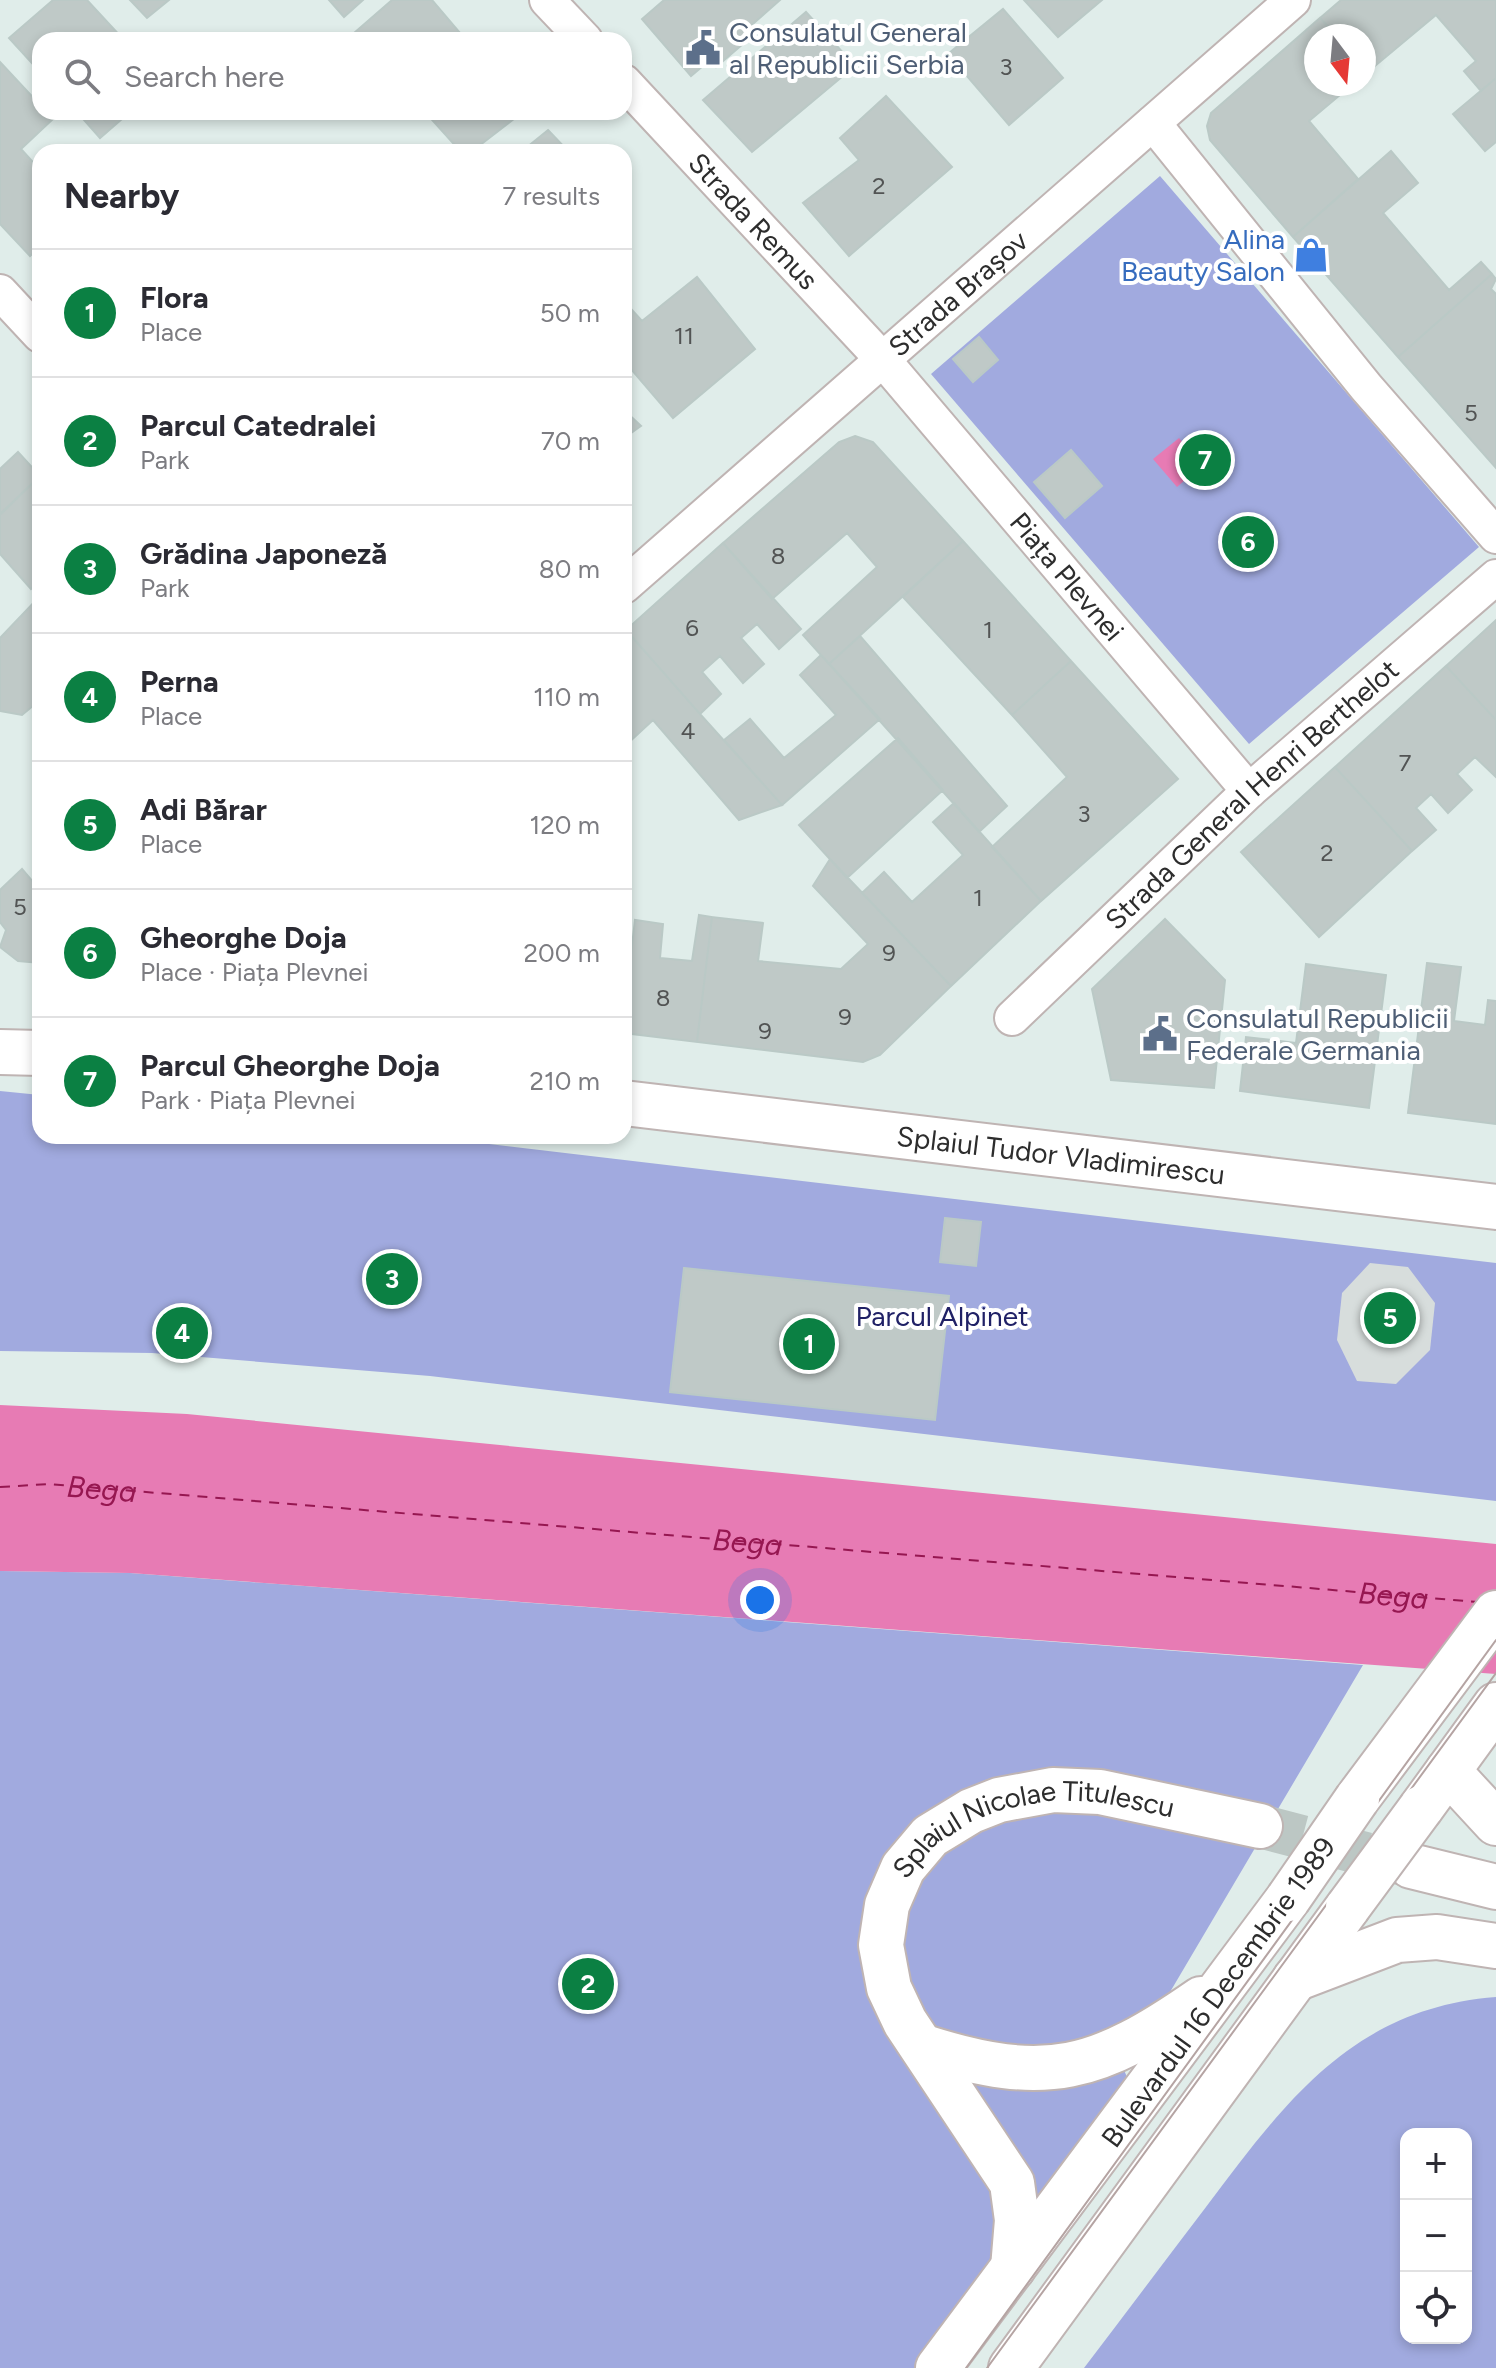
<!DOCTYPE html>
<html lang="en">
<head>
<meta charset="utf-8">
<style>
	body { margin:0; font-family:Figtree,sans-serif; background:#f7f7f7; color:#2b2b33 }
	.controls { position:absolute; right:24px; bottom:24px; display:grid; overflow:hidden; border-radius:16px; box-shadow:0 4px 12px #0003 }
	.controls button { width:72px; height:72px; display:grid; place-items:center; padding:0; border:0; border-bottom:2px solid #e1e1e2; background:#fff; color:#2b2b33; font:40px sans-serif }
	.compass { position:absolute; left:1304px; top:24px; width:72px; height:72px; border-radius:50%; background:#fff; box-shadow:0 4px 12px #0003; rotate:164deg }
	.you { position:absolute; left:760px; top:1600px; width:28px; height:28px; margin:-20px; border:6px solid #fff; border-radius:50%; background:#1a73e8; box-shadow:0 0 0 12px #1a73e833 }
	.badge { display:grid; place-items:center; width:52px; height:52px; border-radius:50%; background:#0b8043; color:#fff; font-size:26px; font-weight:700 }
	.pin { position:absolute; translate:-50% -50%; border:4px solid #fff; box-shadow:0 2px 8px #0006 }
	.list { margin:0; padding:0; list-style:none }
	h2 { display:flex; justify-content:space-between; align-items:center; height:104px; margin:0; padding:0 32px; font-size:34px }
	h2 small { font-size:26px; font-weight:400; color:#7c7c81 }
	.list li { display:grid; grid-template-columns:52px 1fr auto; gap:24px; align-items:center; box-sizing:border-box; height:128px; padding:0 32px; border-top:2px solid #e1e1e2 }
	.list b { display:block; font-size:30px; white-space:nowrap }
	.list p { margin:0; font-size:26px; white-space:nowrap; color:#7c7c81 }
	.list em { font-size:26px; font-style:normal; color:#7c7c81 }
	.icon { flex:none; width:44px; height:44px; fill:none; stroke:currentColor; stroke-width:2; stroke-linecap:round; stroke-linejoin:round }
	.map { position:relative; flex:none; width:1496px; height:2368px; overflow:hidden }
	.search { position:absolute; background:#fff; box-shadow:0 4px 12px #0003; left:32px; top:32px; width:600px; height:88px; display:flex; align-items:center; gap:20px; box-sizing:border-box; padding:0 28px; border-radius:24px; color:#7c7c81; font-size:30px }
	.panel { position:absolute; background:#fff; box-shadow:0 4px 12px #0003; left:32px; top:144px; width:600px; height:1000px; border-radius:24px }
	.map>svg:first-child { display:block }
</style>
</head>
<body>
<div class="map">
<svg width="1496" height="2368" viewBox="0 0 1496 2368">
	<rect width="100%" height="100%" fill="#e0edea"/>
	<!-- green -->
	<path fill="#a1aadf" fill-rule="evenodd" d="M 1160,176 L 1479,547 L 1249,744 L 931,374 Z
		M 0,1091 L 40,1095 L 40,1136 L 422,1136 L 1496,1263 L 1496,1501 L 430,1376 L 152,1353 L 0,1351 Z
		M 0,1571 L 130,1573 L 1363,1665 L 1124,2070 L 1129,2082 L 935,2368 L 0,2368 Z
		M 1496,1997 L 1496,2368 L 1084,2368 C 1125,2314 1165,2261 1206,2207 C 1285,2102 1353,2008 1496,1997 ZM 1406,2134 L 1466,2134 L 1466,2338 L 1406,2338 Z"/>
	<!-- plaza -->
	<path fill="#d7dddc" d="M 1370,1263 L 1408,1267 L 1435,1303 L 1430,1350 L 1396,1384 L 1357,1381 L 1337,1340 L 1342,1293 Z"/>
	<!-- water -->
	<path fill="#e77bb4" d="M 1179,438 L 1202,465 L 1177,487 L 1153,459 Z
		M 0,1405 L 187,1414 L 1496,1544 L 1496,1674 L 130,1573 L 0,1571 Z"/>
	<g fill="none" stroke-linecap="round" stroke-linejoin="round">
		<!-- ferry -->
		<path stroke="#961751" stroke-width="2" stroke-dasharray="10 8" stroke-linecap="butt" id="s1" d="M 0,1487 L 49,1484 L 1478,1602"/>
	</g>
	<!-- building -->
	<path fill="#bfc9c7" stroke="#bac9c6" stroke-width="2" d="M 53,0 L 87,0 L 124,40 L 40,40 L 40,72 L 9,38 Z
		M 130,0 L 169,0 L 147,18 Z
		M 329,0 L 363,0 L 344,17 Z
		M 392,0 L 432,0 L 466,40 L 361,40 L 354,33 Z
		M 664,0 L 780,0 L 746,30 L 751,37 L 716,67 L 710,60 L 691,76 L 642,19 Z
		M 1024,0 L 1102,0 L 1058,37 Z
		M 1341,0 L 1496,0 L 1496,78 L 1481,91 L 1464,71 L 1476,61 L 1436,15 L 1369,71 L 1364,66 L 1364,36 L 1337,36 L 1320,18 Z
		M 1003,9 L 1063,78 L 1009,125 L 948,54 Z
		M 806,12 L 855,66 L 752,152 L 703,100 Z
		M 1320,18 L 1337,36 L 1316,36 L 1316,84 L 1353,84 L 1309,121 L 1358,179 L 1293,237 L 1210,140 L 1207,126 L 1211,113 Z
		M 0,62 L 40,105 L 40,112 L 47,112 L 53,119 L 21,149 L 40,170 L 40,247 L 30,256 L 0,224 Z
		M 1496,78 L 1496,142 L 1485,151 L 1453,114 Z
		M 886,96 L 952,167 L 849,256 L 803,203 L 859,160 L 840,138 Z
		M 77,112 L 130,112 L 100,138 Z
		M 425,112 L 523,112 L 471,152 L 461,152 Z
		M 548,130 L 569,152 L 521,152 Z
		M 1391,151 L 1418,183 L 1383,213 L 1449,290 L 1481,262 L 1492,274 L 1398,357 L 1293,237 Z
		M 1492,274 L 1496,279 L 1491,289 L 1496,294 L 1496,468 L 1398,357 Z
		M 697,277 L 755,349 L 673,418 L 624,361 L 624,301 L 642,321 Z
		M 979,337 L 998,360 L 973,382 L 953,359 Z
		M 624,410 L 641,426 L 624,438 Z
		M 855,436 L 873,442 L 963,541 L 829,664 L 803,635 L 877,567 L 847,533 L 772,599 L 723,543 L 839,442 Z
		M 1071,450 L 1102,486 L 1065,518 L 1034,482 Z
		M 18,452 L 40,476 L 0,514 L 0,469 Z
		M 40,476 L 40,581 L 31,589 L 0,554 L 0,515 Z
		M 963,541 L 1071,661 L 1012,715 L 903,597 Z
		M 723,543 L 801,629 L 779,649 L 757,624 L 741,638 L 764,664 L 743,683 L 720,656 L 702,672 L 721,694 L 700,714 L 626,630 Z
		M 40,596 L 40,700 L 22,715 L 0,711 L 0,638 Z
		M 1496,620 L 1496,720 L 1446,666 Z
		M 626,630 L 700,714 L 782,805 L 739,820 L 653,720 L 624,747 Z
		M 860,636 L 1007,806 L 979,832 L 829,664 Z
		M 821,655 L 880,719 L 782,805 L 724,740 L 750,719 L 784,758 L 836,715 L 800,675 Z
		M 1071,661 L 1178,779 L 1041,901 L 992,847 L 1067,777 L 1012,715 Z
		M 1446,666 L 1496,720 L 1496,777 L 1475,757 L 1457,774 L 1472,790 L 1448,813 L 1431,794 L 1416,808 L 1436,830 L 1412,851 L 1335,767 Z
		M 898,738 L 943,790 L 847,878 L 799,825 Z
		M 1335,767 L 1412,851 L 1319,937 L 1241,852 Z
		M 954,803 L 1041,901 L 951,986 L 862,893 L 884,872 L 912,902 L 963,855 L 933,822 Z
		M 830,859 L 951,986 L 880,1055 L 863,1062 L 697,1042 L 712,917 L 763,923 L 758,961 L 841,969 L 868,944 L 813,886 Z
		M 22,869 L 40,890 L 40,963 L 18,961 L 0,947 L 6,930 L 0,922 L 0,890 Z
		M 699,915 L 712,917 L 697,1042 L 624,1033 L 624,954 L 631,954 L 635,920 L 663,924 L 660,958 L 692,961 Z
		M 1165,919 L 1225,980 L 1214,1088 L 1111,1080 L 1092,989 Z
		M 1427,963 L 1461,967 L 1454,1021 L 1485,1025 L 1488,1000 L 1496,1001 L 1496,1124 L 1408,1113 Z
		M 1306,964 L 1386,975 L 1369,1108 L 1240,1091 L 1246,1037 L 1296,1043 Z
		M 945,1218 L 981,1222 L 976,1266 L 940,1262 Z
		M 684,1268 L 949,1296 L 935,1420 L 670,1392 Z"/>
	<g fill="none" stroke-linecap="round" stroke-linejoin="round">
		<!-- secondary-tunnel -->
		<path stroke="#bcc7c4" stroke-width="44" stroke-dasharray="44 22" stroke-linecap="butt" d="M 1260,1826 L 1411,1866"/>
		<!-- minor casing -->
		<g stroke="#bfb4b3" stroke-width="38">
			<g id="minor">
				<path d="M 547,0 L 585,40"/>
				<path id="s2" d="M 624,82 L 884,361 L 1249,791"/>
				<path d="M 1153,123 L 1366,387 L 1496,536"/>
				<path d="M 0,292 L 40,335"/>
				<path id="s3" d="M 624,586 L 1293,0"/>
				<path id="s4" d="M 1012,1018 L 1249,791 L 1496,577"/>
			</g>
		</g>
		<!-- secondary casing -->
		<g stroke="#bfb4b3" stroke-width="48">
			<g id="secondary">
				<path d="M 0,1052 L 40,1053"/>
				<path id="s5" d="M 624,1103 L 1496,1207"/>
				<path d="M 1448,1771 L 1496,1823"/>
				<path d="M 1357,1799 L 1496,1613"/>
				<path d="M 1421,1808 L 1496,1705"/>
				<path d="M 1411,1866 L 1496,1887"/>
				<path d="M 1295,1979 L 1397,1940 L 1437,1937 L 1496,1946"/>
				<path d="M 924,2047 C 1047,2086 1097,2071 1201,1999"/>
				<path id="s6" d="M 1013,2268 L 1017,2220 L 1012,2183 L 905,2022 L 889,1988 L 881,1945 L 887,1905 L 903,1868 L 930,1836 L 971,1811 L 999,1800 L 1053,1790 L 1100,1792 L 1260,1826"/>
				<path d="M 938,2368 L 1288,1899"/>
				<path d="M 1011,2368 L 1348,1907"/>
			</g>
		</g>
		<!-- minor -->
		<use href="#minor" stroke="#fff" stroke-width="34"/>
		<!-- secondary -->
		<use href="#secondary" stroke="#fff" stroke-width="44"/>
		<!-- tram -->
		<path stroke="#b5a4a3" stroke-width="2" d="M 966,2368 L 1496,1640
			M 987,2368 L 1496,1673"/>
		<!-- secondary-bridge casing -->
		<g stroke="#bfb4b3" stroke-width="48" stroke-linecap="butt">
			<path id="secondary-bridge" d="M 1288,1899 L 1357,1799
				M 1348,1907 L 1421,1808"/>
		</g>
		<!-- secondary-bridge -->
		<use href="#secondary-bridge" stroke="#fff" stroke-width="44"/>
	</g>
	<!-- icons -->
	<defs>
		<g id="civic-bare" transform="scale(2.76)"><path d="M-.6-6.5H3V-4.5H.6V-3L4-1V1h2V6H-6V1h2V-1L-.6-3ZM-1.2 2.5V6h2.4V2.5Z" fill="#5c6f8a" stroke="#fff" stroke-width="2.5" paint-order="stroke"/></g>
		<g id="shop-bare" transform="scale(2.76)"><path d="M-5-2.5h2.3a2.7 3.5 0 0 1 5.4 0H5L5.5 6h-11ZM-1.5-2.5h3a1.5 2.3 0 0 0-3 0Z" fill="#3f7fe0" stroke="#fff" stroke-width="2.5" paint-order="stroke"/></g>
	</defs>
	<g fill-rule="evenodd">
		<use href="#civic-bare" x="703" y="48"/>
		<use href="#shop-bare" x="1311" y="255"/>
		<use href="#civic-bare" x="1160" y="1034"/>
	</g>
	<g text-anchor="middle" dominant-baseline="central" stroke-width="8" stroke-linejoin="round" paint-order="stroke">
		<!-- number labels -->
		<g font-size="24" fill="#525454">
			<text x="1006" y="66">3</text>
			<text x="879" y="185">2</text>
			<text x="684" y="335">11</text>
			<text x="1471" y="412">5</text>
			<text x="778" y="555">8</text>
			<text x="692" y="627">6</text>
			<text x="988" y="629">1</text>
			<text x="688" y="730">4</text>
			<text x="1405" y="762">7</text>
			<text x="1084" y="813">3</text>
			<text x="1327" y="852">2</text>
			<text x="978" y="897">1</text>
			<text x="20" y="906">5</text>
			<text x="889" y="952">9</text>
			<text x="663" y="997">8</text>
			<text x="845" y="1016">9</text>
			<text x="765" y="1030">9</text>
		</g>
		<!-- service labels -->
		<g font-size="28" fill="#4e5e75" stroke="#fff" text-anchor="start">
			<text x="729" y="32">Consulatul General<tspan x="729" dy="32">al Republicii Serbia</tspan></text>
			<text x="1186" y="1018">Consulatul Republicii<tspan x="1186" dy="32">Federale Germania</tspan></text>
		</g>
		<!-- street labels -->
		<g font-size="28" fill="#2d2d2d" stroke="#fff">
			<text stroke="none"><textPath href="#s2" startOffset="190">Strada Remus</textPath></text>
			<text stroke="none"><textPath href="#s3" startOffset="444">Strada Brașov</textPath></text>
			<text stroke="none"><textPath href="#s2" startOffset="664">Piața Plevnei</textPath></text>
			<text stroke="none"><textPath href="#s4" startOffset="328">Strada General Henri Berthelot</textPath></text>
			<text stroke="none"><textPath href="#s5" startOffset="440">Splaiul Tudor Vladimirescu</textPath></text>
			<text stroke="none"><textPath href="#s6" startOffset="586">Splaiul Nicolae Titulescu</textPath></text>
			<text transform="translate(1218 1992) rotate(-54)">Bulevardul 16 Decembrie 1989</text>
		</g>
		<!-- shop labels -->
		<g font-size="28" fill="#366cbe" stroke="#fff" text-anchor="end">
			<text x="1285" y="239">Alina<tspan x="1285" dy="32">Beauty Salon</tspan></text>
		</g>
		<!-- park labels -->
		<g font-size="28" fill="#202166" stroke="#fff">
			<text x="942" y="1316">Parcul Alpinet</text>
		</g>
		<!-- water labels -->
		<g font-size="30" font-style="italic" fill="#961751" stroke="#fff">
			<text stroke="none"><textPath href="#s1" startOffset="102">Bega</textPath></text>
			<text stroke="none"><textPath href="#s1" startOffset="750">Bega</textPath></text>
			<text stroke="none"><textPath href="#s1" startOffset="1398">Bega</textPath></text>
		</g>
	</g>
</svg>
<div class="controls">
<button>+</button>
<button>−</button>
<button><svg class="icon" aria-label="locate" viewBox="0 0 24 24"><circle cx="12" cy="12" r="6"/><path d="M12 2v4M12 18v4M2 12h4M18 12h4"/></svg></button>
</div>
<svg class="compass" viewBox="-18 -18 36 36"><path d="M0-13l5 13h-10z" fill="#e53935"/><path d="M0 13l5-13h-10z" fill="#7c7c81"/></svg>
<div class="you"></div>
<div class="pin badge" style="left:809px;top:1344px">1</div>
<div class="pin badge" style="left:588px;top:1984px">2</div>
<div class="pin badge" style="left:392px;top:1279px">3</div>
<div class="pin badge" style="left:182px;top:1333px">4</div>
<div class="pin badge" style="left:1390px;top:1318px">5</div>
<div class="pin badge" style="left:1248px;top:542px">6</div>
<div class="pin badge" style="left:1205px;top:460px">7</div>
<div class="search"><svg class="icon" aria-label="search" viewBox="0 0 24 24"><circle cx="10" cy="10" r="6"/><path d="M15 15l6 6"/></svg>Search here</div>
<section class="panel">
<h2>Nearby<small>7 results</small></h2>
<ul class="list">
<li><span class="badge">1</span><div><b>Flora</b><p>Place</p></div><em>50 m</em></li>
<li><span class="badge">2</span><div><b>Parcul Catedralei</b><p>Park</p></div><em>70 m</em></li>
<li><span class="badge">3</span><div><b>Grădina Japoneză</b><p>Park</p></div><em>80 m</em></li>
<li><span class="badge">4</span><div><b>Perna</b><p>Place</p></div><em>110 m</em></li>
<li><span class="badge">5</span><div><b>Adi Bărar</b><p>Place</p></div><em>120 m</em></li>
<li><span class="badge">6</span><div><b>Gheorghe Doja</b><p>Place · Piața Plevnei</p></div><em>200 m</em></li>
<li><span class="badge">7</span><div><b>Parcul Gheorghe Doja</b><p>Park · Piața Plevnei</p></div><em>210 m</em></li>
</ul>
</section>
</div>
</body>
</html>
